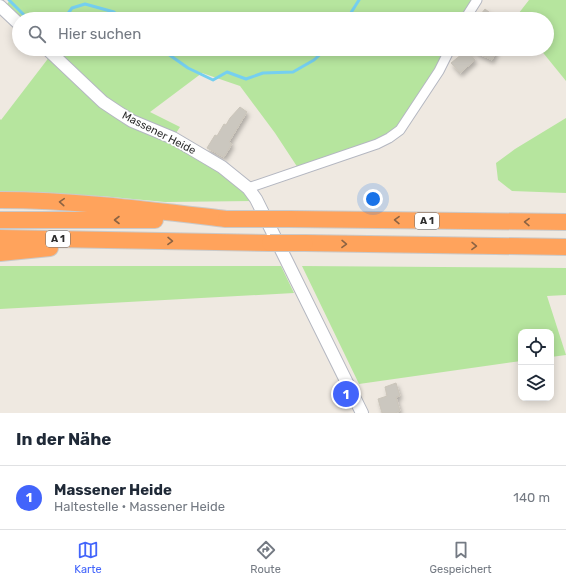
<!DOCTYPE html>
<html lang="de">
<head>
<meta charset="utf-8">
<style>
	body { margin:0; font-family:Rubik,sans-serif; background:#f2f2f3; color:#1f2937 }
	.controls { position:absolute; right:12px; bottom:12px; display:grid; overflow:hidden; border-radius:8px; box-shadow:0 2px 10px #0003 }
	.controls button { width:36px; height:36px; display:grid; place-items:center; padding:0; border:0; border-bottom:1px solid #e0e1e3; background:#fff; color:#1f2937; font:20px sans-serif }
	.you { position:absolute; left:373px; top:199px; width:14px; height:14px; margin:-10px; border:3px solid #fff; border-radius:50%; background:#1a73e8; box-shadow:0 0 0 6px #1a73e833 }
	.badge { display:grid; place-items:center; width:26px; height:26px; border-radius:50%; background:#4264fb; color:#fff; font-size:13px; font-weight:700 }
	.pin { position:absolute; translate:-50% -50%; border:2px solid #fff; box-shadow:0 1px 4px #0006 }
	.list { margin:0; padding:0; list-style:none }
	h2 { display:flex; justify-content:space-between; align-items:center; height:52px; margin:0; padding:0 16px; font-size:17px }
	h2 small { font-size:13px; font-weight:400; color:#747a83 }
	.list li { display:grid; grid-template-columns:26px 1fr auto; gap:12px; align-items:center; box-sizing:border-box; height:64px; padding:0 16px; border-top:1px solid #e0e1e3 }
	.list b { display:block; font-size:15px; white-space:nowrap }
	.list p { margin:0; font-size:13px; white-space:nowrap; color:#747a83 }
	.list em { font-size:13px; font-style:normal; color:#747a83 }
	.icon { flex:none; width:22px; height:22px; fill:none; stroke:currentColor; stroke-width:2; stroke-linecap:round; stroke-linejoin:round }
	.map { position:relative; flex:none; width:566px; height:413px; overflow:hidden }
	.search { position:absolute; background:#fff; box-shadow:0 2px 10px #0003; left:12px; right:12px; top:12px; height:44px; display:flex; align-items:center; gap:10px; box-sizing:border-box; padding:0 14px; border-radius:22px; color:#747a83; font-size:15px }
	.sheet { height:116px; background:#fff }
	nav { display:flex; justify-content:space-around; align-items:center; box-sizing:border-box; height:56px; border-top:1px solid #e0e1e3; background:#fff; font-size:11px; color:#747a83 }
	nav a { display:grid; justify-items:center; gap:2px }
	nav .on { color:#4264fb }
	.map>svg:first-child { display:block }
</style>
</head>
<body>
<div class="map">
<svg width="566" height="413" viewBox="0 0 566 413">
	<defs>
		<filter id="shadow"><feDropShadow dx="2" dy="3.5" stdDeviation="2" flood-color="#0004"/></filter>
	</defs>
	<rect width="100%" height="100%" fill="#efe9e1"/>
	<!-- green -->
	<path fill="#b6e59e" d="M 10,0 L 475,0 L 463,19 L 19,19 L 5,7 Z
		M 529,0 L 566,0 L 566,81 L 540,49 L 547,49 L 547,19 L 515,18 Z
		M 52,49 L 448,49 L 399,128 L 387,135 L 298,168 L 275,133 L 240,86 L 202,73 L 150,112 L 180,127 L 174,136 L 120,110 Z
		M 50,56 L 101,103 L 171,141 L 232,178 L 253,201 L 165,202 L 101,196 L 0,194 L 0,119 L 1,120 Z
		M 566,118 L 566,193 L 512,191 L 498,180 L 496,163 L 515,149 Z
		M 0,266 L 281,266 L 294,293 L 0,309 Z
		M 302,266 L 566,268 L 566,295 L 547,296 L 566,355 L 551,357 L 551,332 L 521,332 L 521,361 L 359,384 Z"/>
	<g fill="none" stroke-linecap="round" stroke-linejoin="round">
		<!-- stream -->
		<path stroke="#75cff0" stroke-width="3" d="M 9,0 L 28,19
			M 64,19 L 72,8 L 85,4 L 114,12 L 121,19
			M 347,19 L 359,0
			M 161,49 L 188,68 L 213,80 L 227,72 L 246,79 L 263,73 L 293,72 L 314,60 L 326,49"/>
	</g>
	<!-- building -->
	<path fill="#cbc7bf" stroke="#cbc5ba" filter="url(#shadow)" d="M 485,9 L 498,19 L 477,19 Z
		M 468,49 L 497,49 L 492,60 Z
		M 467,50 L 475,60 L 460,73 L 451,63 Z
		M 240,107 L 247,112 L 229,142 L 232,144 L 224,157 L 207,148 L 215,135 L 217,136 L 224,124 L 226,125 L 230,118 Z
		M 396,383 L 400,396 L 396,397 L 400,411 L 395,413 L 382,413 L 378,399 L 387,396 L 385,387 Z"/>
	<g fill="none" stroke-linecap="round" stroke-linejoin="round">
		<!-- street casing -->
		<g stroke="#b4b7c1" stroke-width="11">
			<path id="street" d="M 465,19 L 477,0
				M 248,188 L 377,144 L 389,138 L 400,130 L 439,71 L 450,49"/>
		</g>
		<!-- secondary casing -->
		<g stroke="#b4b7c1" stroke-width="14">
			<path id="secondary" d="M 0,6 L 19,24
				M 47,49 L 103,102 L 118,112 L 132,121 L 173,138 L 222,167 L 248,188 L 256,199 L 362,413"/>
		</g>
		<!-- highway casing -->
		<g stroke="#c9c9c9" stroke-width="18">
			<path id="highway" d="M 0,200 C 76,200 151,210 226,219
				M 289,219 L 566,222
				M 0,220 L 155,220
				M 0,238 L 270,243
				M 305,243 L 566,247
				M 0,253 L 50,248"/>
		</g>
		<!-- street -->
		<use href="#street" stroke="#fff" stroke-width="9"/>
		<!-- secondary -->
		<use href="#secondary" stroke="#fff" stroke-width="12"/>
		<!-- highway -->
		<use href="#highway" stroke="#ffa35c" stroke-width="16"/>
		<!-- highway-bridge casing -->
		<g stroke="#c9c9c9" stroke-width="18" stroke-linecap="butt">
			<path id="highway-bridge" d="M 226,219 L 289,219
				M 270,243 L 305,243"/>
		</g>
		<!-- highway-bridge -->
		<use href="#highway-bridge" stroke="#ffa35c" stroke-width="16"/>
	</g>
	<!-- one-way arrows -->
	<defs><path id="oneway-chevron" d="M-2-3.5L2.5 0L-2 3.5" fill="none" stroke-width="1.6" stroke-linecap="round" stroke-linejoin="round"/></defs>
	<g stroke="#8c6343">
		<use href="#oneway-chevron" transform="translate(62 202) rotate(-176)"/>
		<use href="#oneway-chevron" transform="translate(117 220) rotate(180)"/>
		<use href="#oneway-chevron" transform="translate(397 220) rotate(-179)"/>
		<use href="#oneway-chevron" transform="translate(527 222) rotate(-179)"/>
		<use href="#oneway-chevron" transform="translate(170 241) rotate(1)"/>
		<use href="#oneway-chevron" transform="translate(344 244) rotate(1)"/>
		<use href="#oneway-chevron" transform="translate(474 246) rotate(1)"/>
	</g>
	<g text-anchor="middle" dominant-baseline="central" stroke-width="3.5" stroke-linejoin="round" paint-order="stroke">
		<!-- shield labels -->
		<g fill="#fff" stroke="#6d6d6d" stroke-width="1">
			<rect x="415" y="213" width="24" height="16" rx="3"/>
			<rect x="46" y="231" width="24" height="16" rx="3"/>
		</g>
		<g font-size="10" font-weight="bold" fill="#2e2e2e">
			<text x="427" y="221">A 1</text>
			<text x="58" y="239">A 1</text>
		</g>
		<!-- street labels -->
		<g font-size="11" fill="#2e2e2e" stroke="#fff">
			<text transform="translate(159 133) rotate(27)">Massener Heide</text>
		</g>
	</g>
</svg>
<div class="controls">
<button><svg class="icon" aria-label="locate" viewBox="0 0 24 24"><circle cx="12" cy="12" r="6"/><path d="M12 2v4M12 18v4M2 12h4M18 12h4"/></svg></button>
<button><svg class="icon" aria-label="layers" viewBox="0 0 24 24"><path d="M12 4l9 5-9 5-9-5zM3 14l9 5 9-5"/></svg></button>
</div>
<div class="you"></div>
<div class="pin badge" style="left:346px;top:394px">1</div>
<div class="search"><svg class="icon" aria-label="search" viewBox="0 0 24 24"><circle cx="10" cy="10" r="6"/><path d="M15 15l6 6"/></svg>Hier suchen</div>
</div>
<section class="sheet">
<h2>In der Nähe<small></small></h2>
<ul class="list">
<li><span class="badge">1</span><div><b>Massener Heide</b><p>Haltestelle · Massener Heide</p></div><em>140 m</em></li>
</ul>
</section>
<nav>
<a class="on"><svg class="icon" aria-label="map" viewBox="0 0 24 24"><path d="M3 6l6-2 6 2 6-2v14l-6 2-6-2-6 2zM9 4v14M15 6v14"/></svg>Karte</a>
<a><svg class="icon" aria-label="directions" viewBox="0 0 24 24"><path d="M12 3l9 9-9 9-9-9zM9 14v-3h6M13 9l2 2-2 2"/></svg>Route</a>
<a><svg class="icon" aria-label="saved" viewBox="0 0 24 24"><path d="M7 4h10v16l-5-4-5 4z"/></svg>Gespeichert</a>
</nav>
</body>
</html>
